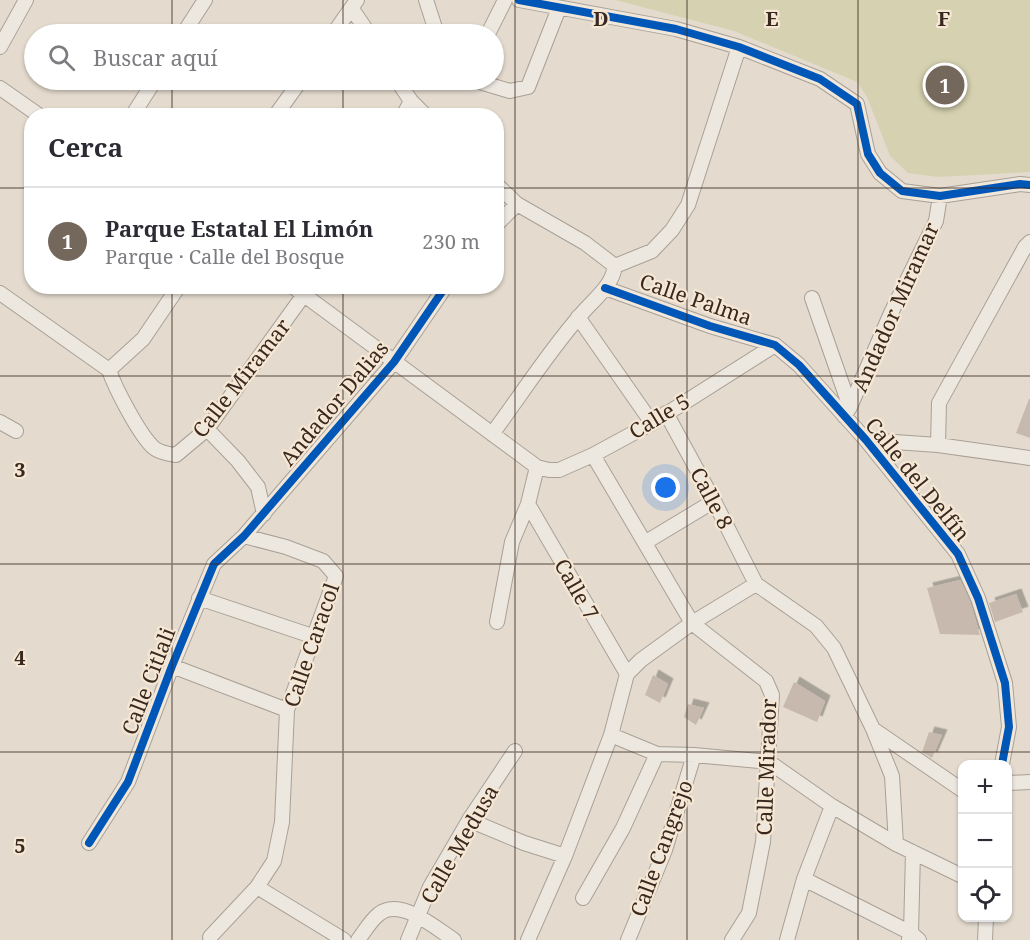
<!DOCTYPE html>
<html lang="es">
<head>
<meta charset="utf-8">
<style>
	body { margin:0; font-family:"Noto Serif",serif; background:#f2f2f3; color:#2b2b33 }
	.controls { position:absolute; right:18px; bottom:18px; display:grid; overflow:hidden; border-radius:12px; box-shadow:0 2px 4px #0004 }
	.controls button { width:54px; height:54px; display:grid; place-items:center; padding:0; border:0; border-bottom:2px solid #e1e1e2; background:#fff; color:#2b2b33; font:30px sans-serif }
	.you { position:absolute; left:666px; top:488px; width:21px; height:21px; margin:-15px; border:4px solid #fff; border-radius:50%; background:#1a73e8; box-shadow:0 0 0 9px #1a73e833 }
	.badge { display:grid; place-items:center; width:39px; height:39px; border-radius:50%; background:#74675c; color:#fff; font-size:20px; font-weight:700 }
	.pin { position:absolute; translate:-50% -50%; border:3px solid #fff; box-shadow:0 2px 6px #0006 }
	.list { margin:0; padding:0; list-style:none }
	h2 { display:flex; justify-content:space-between; align-items:center; height:78px; margin:0; padding:0 24px; font-size:26px }
	h2 small { font-size:20px; font-weight:400; color:#7c7c81 }
	.list li { display:grid; grid-template-columns:39px 1fr auto; gap:18px; align-items:center; box-sizing:border-box; height:108px; padding:0 24px; border-top:2px solid #e1e1e2 }
	.list b { display:block; font-size:22px; white-space:nowrap }
	.list p { margin:0; font-size:20px; white-space:nowrap; color:#7c7c81 }
	.list em { font-size:20px; font-style:normal; color:#7c7c81 }
	.icon { flex:none; width:33px; height:33px; fill:none; stroke:currentColor; stroke-width:2; stroke-linecap:round; stroke-linejoin:round }
	.map { position:relative; flex:none; width:1030px; height:940px; overflow:hidden }
	.search { position:absolute; background:#fff; box-shadow:0 2px 4px #0004; left:24px; top:24px; width:480px; height:66px; display:flex; align-items:center; gap:15px; box-sizing:border-box; padding:0 21px; border-radius:33px; color:#7c7c81; font-size:22px }
	.panel { position:absolute; background:#fff; box-shadow:0 2px 4px #0004; left:24px; top:108px; width:480px; height:186px; border-radius:24px }
	.map>svg:first-child { display:block }
</style>
</head>
<body>
<div class="map">
<svg width="1030" height="940" viewBox="0 0 1030 940">
	<defs>
		<filter id="shadow"><feDropShadow dx="5.5" dy="-5.5" stdDeviation="0" flood-color="#0004"/></filter>
	</defs>
	<rect width="100%" height="100%" fill="#e4dbce"/>
	<!-- green -->
	<path fill="#d6d2b1" d="M 615,0 L 1030,0 L 1030,172 L 938,177 L 908,173 L 890,156 L 867,97 L 857,82 L 734,31 Z"/>
	<!-- building -->
	<path fill="#c8b9af" filter="url(#shadow)" d="M 1029,399 L 1030,399 L 1030,438 L 1016,433 Z
		M 960,580 L 970,601 L 980,635 L 940,634 L 927,588 Z
		M 1016,594 L 1023,612 L 995,622 L 989,603 Z
		M 653,675 L 668,684 L 660,703 L 645,695 Z
		M 794,682 L 825,701 L 817,722 L 783,707 Z
		M 688,704 L 704,708 L 696,725 L 684,717 Z
		M 929,732 L 942,735 L 932,758 L 922,752 Z"/>
	<g fill="none" stroke-linecap="round" stroke-linejoin="round">
		<!-- minor casing -->
		<g stroke="#a9a096" stroke-width="16">
			<path id="minor" d="M 426,0 L 437,34
				M 519,0 L 676,29 L 739,47 L 820,79 L 857,104 L 868,154 L 880,173 L 902,191 L 940,196 L 1020,184 L 1030,185
				M 352,9 L 369,34
				M 183,34 L 205,0
				M 333,34 L 357,0
				M 488,34 L 505,0
				M 0,47 L 26,0
				M 397,80 L 411,101 L 426,116
				M 473,80 L 510,91 L 528,87 L 559,8
				M 0,88 L 40,116
				M 132,116 L 155,80
				M 275,116 L 301,80
				M 403,116 L 411,101
				M 496,225 L 517,204
				M 615,266 L 652,251 L 672,230 L 688,205 L 739,47
				M 292,286 L 537,467 L 549,470 L 559,470 L 593,455 L 652,423 L 775,345
				M 605,288 L 710,326 L 775,345 L 799,365 L 866,440 L 958,554 L 978,598 L 1005,683 L 1009,727 L 1002,764
				M 0,293 L 109,370 C 115,388 140,436 154,448 C 160,453 169,454 176,455 L 207,429 L 308,289
				M 812,298 L 850,407
				M 578,317 L 652,423
				M 109,370 L 143,339 L 179,286
				M 666,413 L 714,501 L 756,584 L 816,626 L 834,648 L 873,729 L 892,776 L 896,844
				M 844,416 L 850,407 L 891,313 L 936,221 L 940,196
				M 0,422 L 16,431
				M 207,429 L 238,461 L 258,487 L 264,514
				M 492,434 C 521,395 547,354 578,318 C 591,301 612,288 615,266 L 585,243 L 517,204 L 496,184
				M 866,440 L 938,445 L 1030,458
				M 938,445 L 939,403 L 1025,247 L 1030,242
				M 593,455 L 692,623 L 766,681 L 772,695 L 763,842 L 749,913 L 732,940
				M 528,504 L 627,674
				M 646,542 L 714,501
				M 199,598 L 315,637
				M 497,622 L 512,542 L 528,504 L 537,467
				M 172,666 L 287,710
				M 873,729 L 962,790
				M 611,735 L 657,754 L 694,755 L 769,762 L 832,806 L 896,844 L 962,876
				M 1008,783 L 1030,782
				M 469,820 L 524,843 L 565,856
				M 89,843 L 128,782 L 172,666 L 214,564 L 244,536 L 394,362 L 446,286
				M 804,879 L 911,933 L 919,940
				M 257,887 L 344,940
				M 583,898 L 623,828 L 657,754
				M 210,937 L 257,887 L 274,861 L 282,822 L 287,710 L 336,576 L 323,561 L 286,547 L 244,536
				M 909,939 L 911,933 L 913,852
				M 358,940 C 364,932 371,920 379,914 C 400,897 436,928 454,940
				M 408,940 L 430,887 L 469,820 L 515,751
				M 528,940 L 565,856 L 611,735 L 627,674 L 641,660 L 692,623 L 756,584
				M 628,940 L 665,850 L 694,755
				M 787,940 L 804,879 L 832,806
				M 985,940 L 986,918"/>
		</g>
		<!-- minor -->
		<use href="#minor" stroke="#ece7df" stroke-width="14"/>
		<!-- cycleway casing -->
		<g stroke="#f5e7d4" stroke-width="11">
			<path id="cycleway" d="M 519,0 L 676,29 L 739,47 L 820,79 L 857,104 L 868,154 L 880,173 L 902,191 L 940,196 L 1020,184 L 1030,185
				M 605,288 L 710,326 L 775,345 L 799,365 L 866,440 L 958,554 L 978,598 L 1005,683 L 1009,727 L 1002,764
				M 89,843 L 128,782 L 172,666 L 214,564 L 244,536 L 394,362 L 446,286"/>
		</g>
		<!-- cycleway -->
		<use href="#cycleway" stroke="#0057b8" stroke-width="8"/>
	</g>
	<!-- grid -->
	<path fill="none" stroke="#38281f" stroke-width="1.5" stroke-opacity="0.55" d="M 172,0 L 172,34M 343,0 L 343,34M 515,0 L 515,940M 687,0 L 687,940M 858,0 L 858,940M 172,80 L 172,116M 343,80 L 343,116M 0,188 L 32,188M 496,188 L 1030,188M 172,286 L 172,940M 343,286 L 343,940M 0,376 L 1030,376M 0,564 L 1030,564M 0,752 L 1030,752"/>
	<g text-anchor="middle" dominant-baseline="central" stroke-width="4.5" stroke-linejoin="round" paint-order="stroke">
		<!-- street labels -->
		<g font-size="21" fill="#38281f" stroke="#f5e7d4">
			<text transform="translate(696 299) rotate(19)">Calle Palma</text>
			<text transform="translate(895 307) rotate(-66)">Andador Miramar</text>
			<text transform="translate(241 378) rotate(-52)">Calle Miramar</text>
			<text transform="translate(334 403) rotate(-50)">Andador Dalias</text>
			<text transform="translate(659 416) rotate(-31)">Calle 5</text>
			<text transform="translate(918 479) rotate(51)">Calle del Delfín</text>
			<text transform="translate(712 498) rotate(62)">Calle 8</text>
			<text transform="translate(577 589) rotate(60)">Calle 7</text>
			<text transform="translate(311 645) rotate(-71)">Calle Caracol</text>
			<text transform="translate(148 681) rotate(-69)">Calle Citlali</text>
			<text transform="translate(766 767) rotate(-88)">Calle Mirador</text>
			<text transform="translate(459 844) rotate(-60)">Calle Medusa</text>
			<text transform="translate(661 848) rotate(-70)">Calle Cangrejo</text>
		</g>
	</g>
	<g font-size="20" text-anchor="middle" font-weight="bold" fill="#38281f" stroke="#f5e7d4" stroke-width="4.5" stroke-linejoin="round" paint-order="stroke">
		<text x="601" y="26">D</text>
		<text x="772" y="26">E</text>
		<text x="944" y="26">F</text>
		<text x="20" y="477">3</text>
		<text x="20" y="665">4</text>
		<text x="20" y="853">5</text>
	</g>
</svg>
<div class="controls">
<button>+</button>
<button>−</button>
<button><svg class="icon" aria-label="locate" viewBox="0 0 24 24"><circle cx="12" cy="12" r="6"/><path d="M12 2v4M12 18v4M2 12h4M18 12h4"/></svg></button>
</div>
<div class="you"></div>
<div class="pin badge" style="left:945px;top:85px">1</div>
<div class="search"><svg class="icon" aria-label="search" viewBox="0 0 24 24"><circle cx="10" cy="10" r="6"/><path d="M15 15l6 6"/></svg>Buscar aquí</div>
<section class="panel">
<h2>Cerca<small></small></h2>
<ul class="list">
<li><span class="badge">1</span><div><b>Parque Estatal El Limón</b><p>Parque · Calle del Bosque</p></div><em>230 m</em></li>
</ul>
</section>
</div>
</body>
</html>
